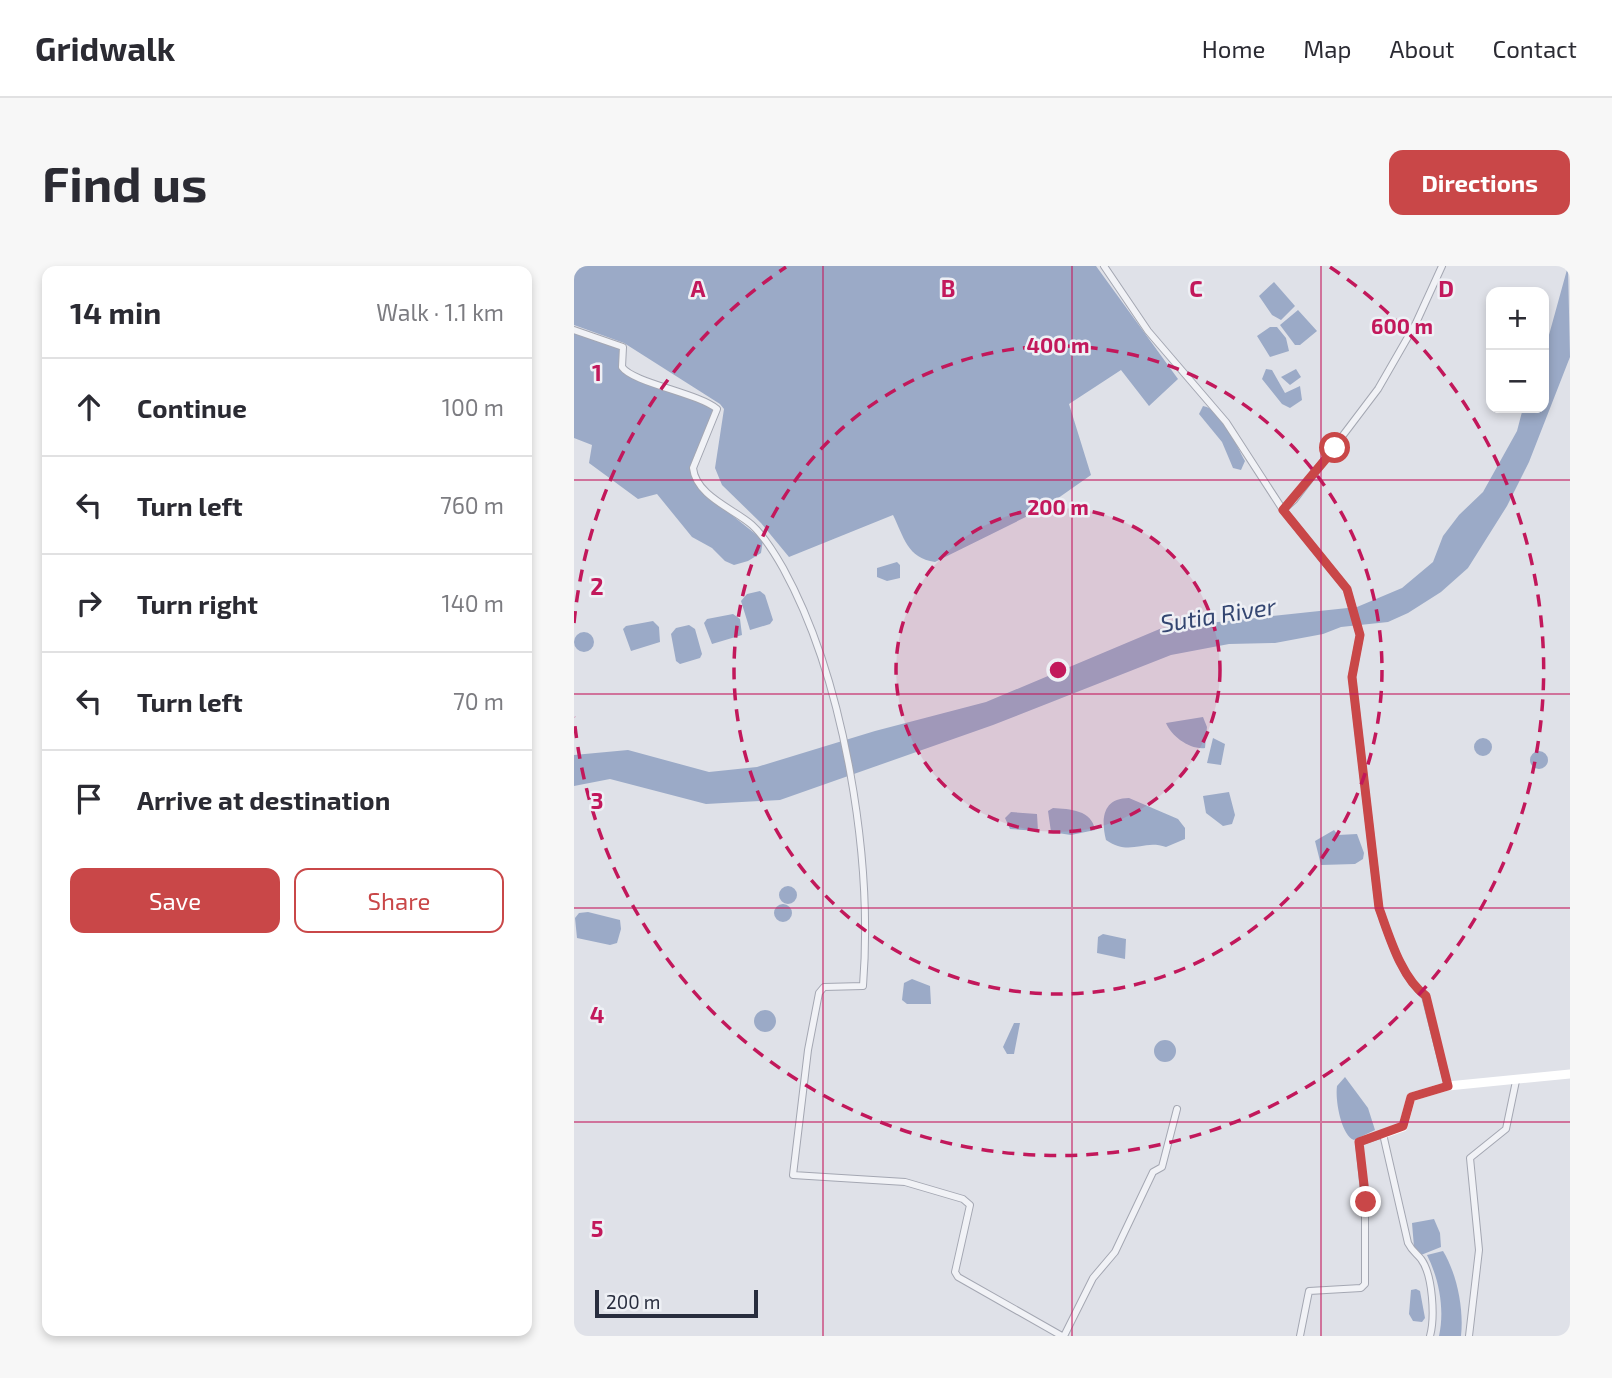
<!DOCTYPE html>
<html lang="en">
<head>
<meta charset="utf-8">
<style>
	body { margin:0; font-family:"Exo 2",sans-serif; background:#f7f7f7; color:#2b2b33 }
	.controls { position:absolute; right:21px; top:21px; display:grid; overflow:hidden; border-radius:14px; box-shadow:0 4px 10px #0003 }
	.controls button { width:63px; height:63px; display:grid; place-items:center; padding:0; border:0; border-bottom:2px solid #e1e1e2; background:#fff; color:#2b2b33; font:35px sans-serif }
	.scale { position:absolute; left:21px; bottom:18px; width:163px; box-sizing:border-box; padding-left:7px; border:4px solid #282d3e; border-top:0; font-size:19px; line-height:24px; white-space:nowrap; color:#282d3e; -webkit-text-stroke:5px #eef0f5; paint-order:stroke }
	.stop { position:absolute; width:21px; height:21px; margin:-16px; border:5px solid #c94748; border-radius:50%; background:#fff }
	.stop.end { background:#c94748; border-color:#fff; box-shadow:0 2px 7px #0008 }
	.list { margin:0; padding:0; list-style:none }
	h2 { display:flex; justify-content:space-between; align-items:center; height:91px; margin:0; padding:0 28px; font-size:30px }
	h2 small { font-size:23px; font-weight:400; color:#7c7c81 }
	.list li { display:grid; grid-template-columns:46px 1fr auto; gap:21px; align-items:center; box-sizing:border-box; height:98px; padding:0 28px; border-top:2px solid #e1e1e2 }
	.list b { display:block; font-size:26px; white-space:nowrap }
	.list em { font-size:23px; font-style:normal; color:#7c7c81 }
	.actions { display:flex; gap:14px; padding:21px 28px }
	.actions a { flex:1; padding:16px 0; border:2px solid #c94748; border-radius:14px; text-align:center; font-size:24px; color:#c94748 }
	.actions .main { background:#c94748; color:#fff }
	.icon { flex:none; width:38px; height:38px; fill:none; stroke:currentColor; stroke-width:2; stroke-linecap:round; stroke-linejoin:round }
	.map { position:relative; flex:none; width:996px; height:1070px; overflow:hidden; border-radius:14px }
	header { display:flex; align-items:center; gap:42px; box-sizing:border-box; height:98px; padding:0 35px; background:#fff; border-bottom:2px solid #e1e1e2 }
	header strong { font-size:33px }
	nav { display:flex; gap:38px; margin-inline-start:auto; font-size:24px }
	.intro { display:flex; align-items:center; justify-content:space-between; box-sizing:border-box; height:168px; padding:0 42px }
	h1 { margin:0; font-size:49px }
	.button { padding:18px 32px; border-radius:14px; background:#c94748; color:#fff; font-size:24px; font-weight:700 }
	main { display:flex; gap:42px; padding:0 42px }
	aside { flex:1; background:#fff; border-radius:14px; box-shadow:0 4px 10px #0003 }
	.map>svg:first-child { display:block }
</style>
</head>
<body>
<header>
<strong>Gridwalk</strong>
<nav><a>Home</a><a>Map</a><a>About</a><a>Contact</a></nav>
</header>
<div class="intro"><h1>Find us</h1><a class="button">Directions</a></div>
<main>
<aside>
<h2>14 min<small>Walk · 1.1 km</small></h2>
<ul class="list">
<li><svg class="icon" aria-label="ahead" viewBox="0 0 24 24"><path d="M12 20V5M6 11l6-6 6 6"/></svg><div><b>Continue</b></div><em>100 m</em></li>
<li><svg class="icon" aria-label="left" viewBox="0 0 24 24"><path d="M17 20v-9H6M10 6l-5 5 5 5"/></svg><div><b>Turn left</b></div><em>760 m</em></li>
<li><svg class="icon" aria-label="right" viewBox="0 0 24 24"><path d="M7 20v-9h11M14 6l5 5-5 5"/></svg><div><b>Turn right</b></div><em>140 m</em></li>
<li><svg class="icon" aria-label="left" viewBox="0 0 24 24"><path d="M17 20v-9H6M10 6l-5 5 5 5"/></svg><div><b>Turn left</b></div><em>70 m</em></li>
<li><svg class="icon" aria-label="arrive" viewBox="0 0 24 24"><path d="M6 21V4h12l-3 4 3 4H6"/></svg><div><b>Arrive at destination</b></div></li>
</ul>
<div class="actions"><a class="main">Save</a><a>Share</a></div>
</aside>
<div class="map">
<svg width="996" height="1070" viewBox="0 0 996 1070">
	<rect width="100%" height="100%" fill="#dfe1e8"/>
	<!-- water -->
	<path fill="#9baac7" d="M 0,0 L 522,0 L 604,113 L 575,140 L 547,104 L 495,138 L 517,209 L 470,242 L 361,296 C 333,292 330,271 319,249 L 215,291 L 187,257 L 148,219 L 141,202 L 150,143 L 146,138 L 50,77 L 0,59 Z
		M 994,0 L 996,91 L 955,196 L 933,240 L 894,302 L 867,326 L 834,347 L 814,356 L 767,361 L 749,368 L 701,377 L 655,378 L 597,389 L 419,459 L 206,534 L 132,538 L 36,513 L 0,520 L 0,489 L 54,484 L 135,506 L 183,501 L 301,465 L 412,436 L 588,362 L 783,341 L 828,322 L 859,296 L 869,270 L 885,249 L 909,226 L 943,165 L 949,142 L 970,142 L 970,87 Z
		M 700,16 L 721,40 L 707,54 L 698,49 L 685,30 Z
		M 724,44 L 743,65 L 726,79 L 721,79 L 706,59 Z
		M 696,61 L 703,61 L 712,72 L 715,85 L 696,91 L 683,70 Z
		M 0,66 L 45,81 L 47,84 L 45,103 C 53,113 123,135 140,142 L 117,206 L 149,242 L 189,274 L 187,287 L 174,295 L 160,299 L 151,295 L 138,282 L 118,271 L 83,228 L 64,233 L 15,197 L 18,179 L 0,172 Z
		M 692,103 L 698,104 L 711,127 L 726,120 L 728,134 L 716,142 L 708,138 L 688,113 Z
		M 722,103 L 727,111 L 716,119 L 707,111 Z
		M 629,140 C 649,144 662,179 671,195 L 667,204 L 659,202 L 648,176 L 625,148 Z
		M 323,296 L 326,299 L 326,312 L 313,315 L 303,311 L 303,302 Z
		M 186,325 L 191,329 L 199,354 L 196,358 L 176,364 L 167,335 L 173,328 Z
		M 159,348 L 166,353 L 168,369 L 138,378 L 130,357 L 133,353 Z
		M 79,355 L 85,361 L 86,376 L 57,385 L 49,363 L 52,360 Z
		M 115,359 L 121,363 L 128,388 L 126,392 L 106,398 L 102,395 L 97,368 L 102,362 Z
		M0 376a10 10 0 1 1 20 0a10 10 0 1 1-20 0Z
		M 629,451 L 633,461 L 631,482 C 616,484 597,470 592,457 Z
		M900 481a9 9 0 1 1 18 0a9 9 0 1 1-18 0Z
		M 639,472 L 651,478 L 647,499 L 633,497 Z
		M956 494a9 9 0 1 1 18 0a9 9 0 1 1-18 0Z
		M 655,526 L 661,549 L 658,558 L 649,560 L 632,547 L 629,530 Z
		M 555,532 L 604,553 L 611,562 L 611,573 L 592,581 C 568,573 557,591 532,574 C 527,554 528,532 555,532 Z
		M 479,542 C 496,543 518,544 521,564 L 497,569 L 477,566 L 474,545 Z
		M 437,546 L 463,548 L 464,565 L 436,563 L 431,552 Z
		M 760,564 L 764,569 L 783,568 L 790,587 L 789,593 L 781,598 L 747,599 L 741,575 Z
		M205 629a9 9 0 1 1 18 0a9 9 0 1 1-18 0Z
		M200 647a9 9 0 1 1 18 0a9 9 0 1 1-18 0Z
		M 14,646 L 46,654 L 47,663 L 43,677 L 36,679 L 3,672 L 1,652 L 5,647 Z
		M 529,668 L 552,673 L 551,693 L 523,687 L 524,671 Z
		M 338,713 L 356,720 L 357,738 L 333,738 L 328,734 L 330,717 Z
		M180 755a11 11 0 1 1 22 0a11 11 0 1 1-22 0Z
		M 440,757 L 446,757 L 440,788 L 433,788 L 429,781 Z
		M580 785a11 11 0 1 1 22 0a11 11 0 1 1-22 0Z
		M 771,811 L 794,842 L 801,864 L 780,874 C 767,869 761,834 763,820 Z
		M 860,953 L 866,967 L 867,981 L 847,989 L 840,981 L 838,957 Z
		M 869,985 C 883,1008 890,1043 887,1070 L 865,1070 C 871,1043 865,1013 853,989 Z
		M 842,1023 L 846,1025 L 851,1052 L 848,1056 L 839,1055 L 835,1048 L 837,1024 Z"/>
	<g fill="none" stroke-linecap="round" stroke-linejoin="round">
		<!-- street casing -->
		<g stroke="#a4a7b2" stroke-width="8">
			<path id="street" d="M 530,0 L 574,65 L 652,156 L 709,244 L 773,323 L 786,369 L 778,411 L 805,642 C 815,670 827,711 851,730 L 874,820
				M 0,64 L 49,81 L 48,101 C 59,117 124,127 143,143 L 119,202 C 122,230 160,243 178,259 C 190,270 201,288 209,302 C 271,415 299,592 289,720 L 250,721 L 245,727 L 234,784 L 219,909 L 331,916 L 389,933 L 396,939 L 381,1006 L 384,1011 L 488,1070
				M 709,244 L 720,234 L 804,123 L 842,57 L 868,0
				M 490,1070 L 519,1012 L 541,986 L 579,906 L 588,901 L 603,843
				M 726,1070 L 735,1025 L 787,1022 L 791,1018 L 791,936 L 785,876 L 809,868 L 834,977 C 838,985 842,987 847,993 C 859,1009 861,1052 856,1070
				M 895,1070 L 905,984 L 896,892 L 932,863 L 942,815"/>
		</g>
		<!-- street -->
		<use href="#street" stroke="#f1f2f6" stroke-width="6"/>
		<!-- secondary -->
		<path stroke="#fff" stroke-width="9" d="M 809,868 L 829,861 L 837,831 L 874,820 L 996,808"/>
	</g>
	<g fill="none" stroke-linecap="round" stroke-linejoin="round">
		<!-- route -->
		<path stroke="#c94748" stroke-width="9" d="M 761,182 L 709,244 L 773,323 L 786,369 L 778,411 L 805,642 C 815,669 827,712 852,730 L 874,820 L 837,831 L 829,860 L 785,876 L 792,936"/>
	</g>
	<!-- grid -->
	<path fill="none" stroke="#c2185b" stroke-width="2" stroke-opacity="0.55" d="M 249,0 L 249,1070M 498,0 L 498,1070M 747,0 L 747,1070M 0,214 L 996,214M 0,428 L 996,428M 0,642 L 996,642M 0,856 L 996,856"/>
	<!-- distance rings -->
	<circle cx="484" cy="404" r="162" fill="#c2185b" fill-opacity=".12"/>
	<g fill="none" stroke="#c2185b" stroke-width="3.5" stroke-dasharray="12 9">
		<circle cx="484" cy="404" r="162"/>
		<circle cx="484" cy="404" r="324"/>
		<path d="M0 357A486 486 0 0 1 212 1M756 1A486 486 0 1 1 0 451"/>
	</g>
	<g text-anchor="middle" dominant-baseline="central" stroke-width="5" stroke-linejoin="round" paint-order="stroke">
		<!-- water labels -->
		<g font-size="24" font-style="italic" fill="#344671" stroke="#eef0f5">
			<text transform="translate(644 348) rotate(-9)">Sutia River</text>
		</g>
	</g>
	<g font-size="23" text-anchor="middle" font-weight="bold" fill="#c2185b" stroke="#eef0f5" stroke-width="5" stroke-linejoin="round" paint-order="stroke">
		<text x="124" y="31">A</text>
		<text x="374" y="31">B</text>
		<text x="622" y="31">C</text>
		<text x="872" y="31">D</text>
		<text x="23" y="115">1</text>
		<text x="23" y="329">2</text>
		<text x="23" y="543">3</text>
		<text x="23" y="757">4</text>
		<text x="23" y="971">5</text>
	</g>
	<circle cx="484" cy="404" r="10" fill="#c2185b" stroke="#eef0f5" stroke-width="3.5"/>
	<g font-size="21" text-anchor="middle" font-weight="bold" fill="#c2185b" stroke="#eef0f5" stroke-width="5" stroke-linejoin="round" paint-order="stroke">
		<text x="828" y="68">600 m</text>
		<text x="484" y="87">400 m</text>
		<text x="484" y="249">200 m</text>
	</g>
</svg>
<div class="controls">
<button>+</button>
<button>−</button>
</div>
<div class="scale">200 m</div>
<div class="stop" style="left:761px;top:182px"></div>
<div class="stop end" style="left:792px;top:936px"></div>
</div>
</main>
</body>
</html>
